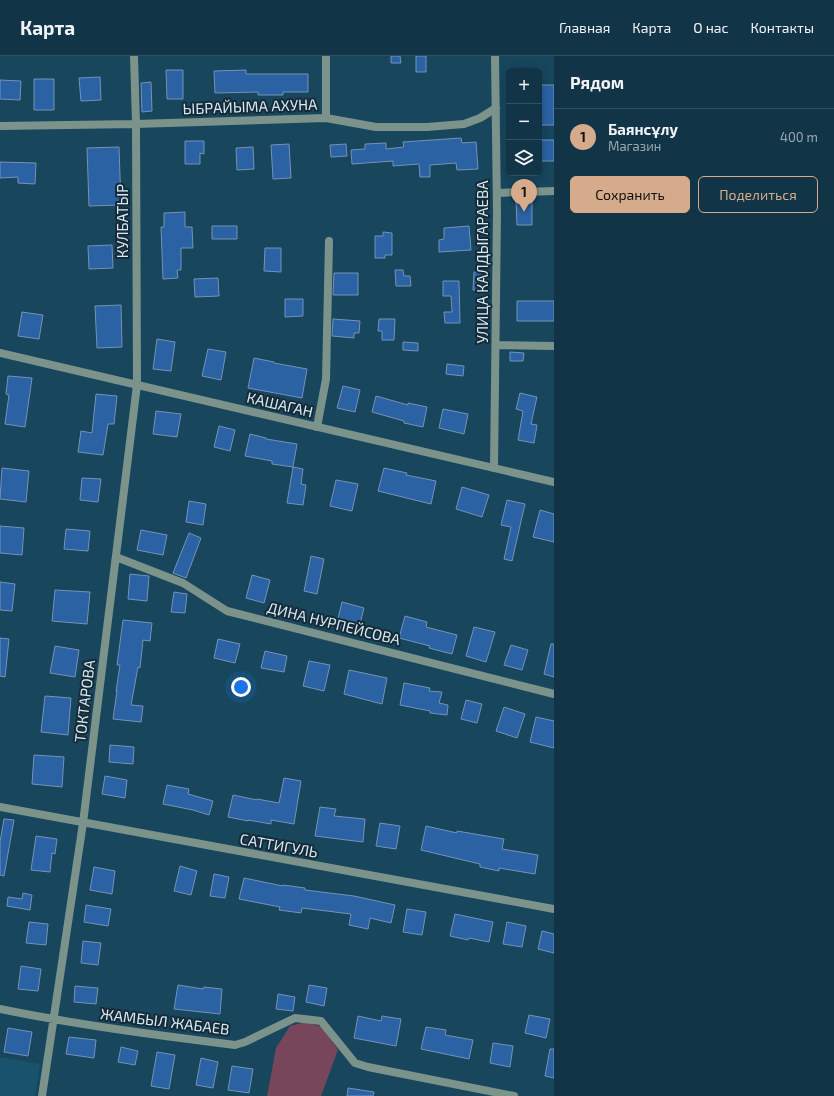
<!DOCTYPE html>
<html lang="ru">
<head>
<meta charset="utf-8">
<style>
	body { margin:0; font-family:"Exo 2",sans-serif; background:#1a3c4d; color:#f1f3f6 }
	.controls { position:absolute; right:12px; top:12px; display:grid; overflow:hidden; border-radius:6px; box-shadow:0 2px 10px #0003 }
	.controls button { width:36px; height:36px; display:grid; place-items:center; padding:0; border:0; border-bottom:1px solid #304f5f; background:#113446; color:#f1f3f6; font:20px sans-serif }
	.you { position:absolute; left:241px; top:631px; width:14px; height:14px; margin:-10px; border:3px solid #fff; border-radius:50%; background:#1a73e8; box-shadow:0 0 0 6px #1a73e833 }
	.badge { display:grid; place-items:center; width:26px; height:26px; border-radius:50%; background:#d6ab8b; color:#111; font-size:13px; font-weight:700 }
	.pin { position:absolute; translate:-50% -33px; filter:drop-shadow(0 1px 2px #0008) }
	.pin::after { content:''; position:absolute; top:21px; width:14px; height:12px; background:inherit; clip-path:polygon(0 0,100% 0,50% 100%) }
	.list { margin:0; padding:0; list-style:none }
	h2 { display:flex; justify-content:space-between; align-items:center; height:52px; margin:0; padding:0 16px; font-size:17px }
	h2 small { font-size:13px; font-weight:400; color:#9caab3 }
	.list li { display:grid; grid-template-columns:26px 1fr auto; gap:12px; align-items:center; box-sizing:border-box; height:56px; padding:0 16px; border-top:1px solid #304f5f }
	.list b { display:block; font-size:15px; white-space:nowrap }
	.list p { margin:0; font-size:13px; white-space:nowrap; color:#9caab3 }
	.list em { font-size:13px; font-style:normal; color:#9caab3 }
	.actions { display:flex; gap:8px; padding:12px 16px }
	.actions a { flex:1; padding:9px 0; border:1px solid #d6ab8b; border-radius:6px; text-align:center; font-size:14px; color:#d6ab8b }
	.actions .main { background:#d6ab8b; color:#111 }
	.icon { flex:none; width:22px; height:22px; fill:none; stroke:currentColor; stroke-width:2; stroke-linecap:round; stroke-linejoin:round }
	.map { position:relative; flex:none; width:554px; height:1040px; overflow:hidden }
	header { display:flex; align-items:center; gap:24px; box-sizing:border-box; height:56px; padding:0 20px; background:#113446; border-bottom:1px solid #304f5f }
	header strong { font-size:19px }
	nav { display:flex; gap:22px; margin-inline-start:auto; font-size:14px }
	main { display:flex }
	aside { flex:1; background:#113446 }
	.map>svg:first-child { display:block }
</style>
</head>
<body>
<header>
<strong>Карта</strong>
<nav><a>Главная</a><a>Карта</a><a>О нас</a><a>Контакты</a></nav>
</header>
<main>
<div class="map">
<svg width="554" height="1040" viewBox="0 0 554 1040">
	<rect width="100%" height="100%" fill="#17465d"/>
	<!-- built -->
	<path fill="#19526d" d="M 0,1001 L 40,1008 L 35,1040 L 0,1040 Z"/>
	<!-- green -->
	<path fill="#78465a" d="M 305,966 L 322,971 L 338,994 L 321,1040 L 267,1040 L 276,992 L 290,970 Z"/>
	<!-- building -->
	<path fill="#2a62a3" stroke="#7592b7" d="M 391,0 L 400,0 L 401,7 L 391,7 Z
		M 416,0 L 426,0 L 426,16 L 416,16 Z
		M 166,14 L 183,14 L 183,43 L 167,43 Z
		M 246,14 L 246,18 L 308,18 L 308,36 L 283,36 L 283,39 L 258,39 L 258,36 L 215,37 L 214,15 Z
		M 100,21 L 101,44 L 81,45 L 79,22 Z
		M 34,23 L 54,23 L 54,54 L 34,54 Z
		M 0,24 L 21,25 L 20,44 L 0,43 Z
		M 151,26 L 152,55 L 142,56 L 141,27 Z
		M 539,29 L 554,29 L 554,69 L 539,69 Z
		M 461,82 L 462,87 L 476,86 L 478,113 L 457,114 L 456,107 L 430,109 L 430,121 L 420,121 L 419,108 L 393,110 L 393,105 L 352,108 L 351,94 L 365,93 L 365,88 L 386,87 L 386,93 L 404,91 L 403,86 Z
		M 539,84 L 554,84 L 554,105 L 539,105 Z
		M 185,85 L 204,85 L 204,98 L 200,97 L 200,108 L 185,108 Z
		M 289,88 L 291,122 L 273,123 L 271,89 Z
		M 346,88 L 347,100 L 331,101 L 330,89 Z
		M 119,91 L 121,149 L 89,150 L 87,92 Z
		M 253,91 L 254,113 L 237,114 L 236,92 Z
		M 0,106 L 36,107 L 35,128 L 18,127 L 18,121 L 0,122 Z
		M 516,145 L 532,145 L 532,169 L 517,169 Z
		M 185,156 L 185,171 L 192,171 L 193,192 L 181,192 L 181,214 L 177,214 L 178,222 L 163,223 L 161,171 L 164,171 L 164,157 Z
		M 212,170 L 237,170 L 237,183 L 212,183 Z
		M 469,170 L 471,194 L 439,196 L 439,184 L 444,183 L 444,172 Z
		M 383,176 L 392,177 L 392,199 L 385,199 L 385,202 L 375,202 L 375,180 L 383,180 Z
		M 112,189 L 113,212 L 89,213 L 88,190 Z
		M 265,192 L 281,192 L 281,216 L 264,215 Z
		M 395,214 L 403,214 L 404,220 L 410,220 L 411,230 L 396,230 Z
		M 474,216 L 483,216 L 483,234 L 473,234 Z
		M 334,217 L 358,217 L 358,239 L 333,239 Z
		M 218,222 L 219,240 L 195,241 L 194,223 Z
		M 443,225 L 459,225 L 460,267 L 445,267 L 444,256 L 452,256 L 451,240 L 443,240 Z
		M 285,243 L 303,243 L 303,260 L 285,261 Z
		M 517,245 L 554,245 L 554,265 L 517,265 Z
		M 121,249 L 122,291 L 97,292 L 95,250 Z
		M 22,256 L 43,259 L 39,283 L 18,280 Z
		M 333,263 L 360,265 L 359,277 L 354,277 L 354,282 L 332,280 Z
		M 379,263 L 395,263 L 394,284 L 382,284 L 382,275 L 378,275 Z
		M 157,283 L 175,286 L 171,315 L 153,313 Z
		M 403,286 L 418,287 L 418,295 L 403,294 Z
		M 208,293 L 226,296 L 221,324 L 202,320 Z
		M 510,296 L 524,297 L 523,305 L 510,305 Z
		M 254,302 L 274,306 L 274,307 L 307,313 L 302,342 L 248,332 Z
		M 447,308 L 464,310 L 463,320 L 446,318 Z
		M 8,320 L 32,322 L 25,371 L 5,368 L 9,339 L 6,338 Z
		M 343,330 L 360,334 L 355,356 L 337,352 Z
		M 520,337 L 537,341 L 531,368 L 537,369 L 534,387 L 518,384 L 523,355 L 516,353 Z
		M 96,338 L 117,340 L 114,368 L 108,368 L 103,399 L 78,396 L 81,375 L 92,377 Z
		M 376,340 L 408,349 L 408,347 L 427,351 L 423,371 L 404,367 L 404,365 L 372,356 Z
		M 443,353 L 468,358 L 464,378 L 439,372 Z
		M 156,355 L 181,358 L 177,381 L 153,378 Z
		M 219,370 L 235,374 L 230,395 L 214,391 Z
		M 250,378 L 266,382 L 266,383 L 297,388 L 293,411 L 272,408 L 272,405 L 245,400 Z
		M 293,411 L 303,413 L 301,428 L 306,429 L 303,449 L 287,447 Z
		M 2,412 L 29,415 L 26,446 L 0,443 Z
		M 384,412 L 407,417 L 406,419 L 436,425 L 431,448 L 378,435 Z
		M 82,422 L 101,423 L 98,446 L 80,444 Z
		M 336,424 L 358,428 L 352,455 L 330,450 Z
		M 462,431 L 489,439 L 482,461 L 456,453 Z
		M 507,444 L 525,448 L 512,505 L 504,503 L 511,471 L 501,469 Z
		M 189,445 L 206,448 L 203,469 L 186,466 Z
		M 540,454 L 554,458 L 554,486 L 533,481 Z
		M 0,470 L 24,472 L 22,499 L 0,497 Z
		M 66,473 L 90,475 L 88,495 L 64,493 Z
		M 141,474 L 167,479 L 163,499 L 137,494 Z
		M 189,477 L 201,482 L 186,522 L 173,517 Z
		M 311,500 L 324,503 L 317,538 L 304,535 Z
		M 130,518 L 149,520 L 147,545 L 128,543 Z
		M 252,519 L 270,524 L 264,547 L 246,542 Z
		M 0,526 L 15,528 L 12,555 L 0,554 Z
		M 55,534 L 90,536 L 87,568 L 52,565 Z
		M 174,536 L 187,538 L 185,557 L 171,556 Z
		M 342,546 L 364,552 L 358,576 L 336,571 Z
		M 405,560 L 427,566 L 426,571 L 457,579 L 452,598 L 429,592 L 430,590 L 399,582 Z
		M 123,564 L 152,567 L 150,585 L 143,584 L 140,612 L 138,611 L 131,649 L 143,650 L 141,666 L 113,663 L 117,635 L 116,635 L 120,609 L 117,609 Z
		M 474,571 L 495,576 L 486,606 L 466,600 Z
		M 0,582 L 9,583 L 5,621 L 0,620 Z
		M 218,583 L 240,588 L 235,607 L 214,602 Z
		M 551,588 L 554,588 L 554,621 L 544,618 Z
		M 511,589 L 528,594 L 522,614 L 504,609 Z
		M 55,590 L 79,594 L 75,621 L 50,617 Z
		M 265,595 L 287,600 L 284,616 L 261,612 Z
		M 309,605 L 330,609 L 324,635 L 303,630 Z
		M 349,614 L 387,622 L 382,648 L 344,638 Z
		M 404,627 L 430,632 L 429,635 L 442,636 L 439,647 L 448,649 L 447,659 L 430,657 L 430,655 L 400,649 Z
		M 45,640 L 71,642 L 68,679 L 41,676 Z
		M 466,644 L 482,648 L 477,667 L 461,663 Z
		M 504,651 L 525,658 L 517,682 L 496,675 Z
		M 536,661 L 554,665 L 554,692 L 530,686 Z
		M 110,689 L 134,691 L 133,708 L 109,706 Z
		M 34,699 L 64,701 L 62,731 L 32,728 Z
		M 105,720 L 127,724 L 125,742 L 102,738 Z
		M 284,722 L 301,725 L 294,768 L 271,764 L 271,768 L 248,764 L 248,765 L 228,761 L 233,739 L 257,744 L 257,743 L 279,747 Z
		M 167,729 L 189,733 L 188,738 L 213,745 L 209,759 L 193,754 L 163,748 Z
		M 320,751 L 336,753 L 334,760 L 365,763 L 363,786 L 315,780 Z
		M 4,763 L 14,764 L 4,820 L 0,819 L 0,786 Z
		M 380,767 L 400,770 L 396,793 L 376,790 Z
		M 426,770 L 457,777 L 457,775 L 504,783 L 502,793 L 538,799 L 535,818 L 499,812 L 499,815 L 480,811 L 480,808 L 421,794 Z
		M 36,780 L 57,783 L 55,798 L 52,797 L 50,816 L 31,814 Z
		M 180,810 L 197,815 L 191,839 L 174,835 Z
		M 94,811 L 115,815 L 112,838 L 90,834 Z
		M 214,818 L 229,821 L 225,842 L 210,840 Z
		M 244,822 L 283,830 L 283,829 L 305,832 L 305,834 L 354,840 L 395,849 L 391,867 L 370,862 L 368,873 L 349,869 L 351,858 L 302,852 L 301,857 L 279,854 L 280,851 L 239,843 Z
		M 23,837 L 32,839 L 30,854 L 7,850 L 8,841 L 22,843 Z
		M 86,849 L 111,853 L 108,870 L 84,866 Z
		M 407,853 L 426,856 L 422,879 L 403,876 Z
		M 455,858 L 493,866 L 489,886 L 469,882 L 468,884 L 450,880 Z
		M 29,866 L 48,868 L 46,889 L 26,887 Z
		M 507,866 L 526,870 L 522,891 L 503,888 Z
		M 542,875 L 554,878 L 554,897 L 538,893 Z
		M 83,885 L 101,887 L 98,909 L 81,907 Z
		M 21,910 L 41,913 L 38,935 L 18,933 Z
		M 178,929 L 203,933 L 204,931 L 222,933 L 220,958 L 174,953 Z
		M 309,929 L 327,932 L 324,950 L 306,946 Z
		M 75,930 L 98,932 L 96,948 L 74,946 Z
		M 278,938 L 295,941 L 293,955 L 276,953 Z
		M 529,959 L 550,963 L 546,982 L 525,977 Z
		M 358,960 L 381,965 L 382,960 L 401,963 L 396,990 L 354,982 Z
		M 426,971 L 446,974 L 445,979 L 473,984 L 469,1003 L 421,993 Z
		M 8,972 L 32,976 L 28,1000 L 4,996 Z
		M 69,981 L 96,984 L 94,1002 L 66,998 Z
		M 493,987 L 513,990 L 510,1011 L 490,1007 Z
		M 121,991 L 138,995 L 135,1009 L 118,1006 Z
		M 550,993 L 554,993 L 554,1022 L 545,1020 Z
		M 157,996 L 175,999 L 169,1033 L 151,1030 Z
		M 201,1002 L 218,1006 L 213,1032 L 196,1029 Z
		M 232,1010 L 253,1013 L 249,1037 L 228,1034 Z
		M 348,1032 L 374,1036 L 373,1040 L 347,1040 Z"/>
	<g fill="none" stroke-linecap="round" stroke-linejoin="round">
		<!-- minor -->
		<path stroke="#7c938c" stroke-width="8" d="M 326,62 L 326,0
			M 0,70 L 136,68 L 326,62 L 376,71 L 427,71 L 464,68 L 480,62 L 496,52
			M 497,137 L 554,135
			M 496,289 L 554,290
			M 317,371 L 326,323 L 329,185
			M 494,412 L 497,156 L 495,0
			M 116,501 L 183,527 L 227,555 L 554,638
			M 0,751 L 554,853
			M 0,953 C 78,969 156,979 235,989 L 245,986 L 295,962 L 321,965 L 355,1007 L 368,1011 L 514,1040
			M 42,1040 L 83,767 L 137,329 L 136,68 L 134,0"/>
		<!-- tertiary -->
		<path stroke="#7c938c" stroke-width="8" d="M 0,297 L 554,426"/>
	</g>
	<g text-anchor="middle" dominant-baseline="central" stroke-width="4" stroke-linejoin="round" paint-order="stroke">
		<!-- street labels -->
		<g font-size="15" fill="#d2eaf8" stroke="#172a35">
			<text transform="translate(250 50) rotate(-2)">ЫБРАЙЫМА АХУНА</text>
			<text transform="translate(122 165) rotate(-90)">КУЛБАТЫР</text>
			<text transform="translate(482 206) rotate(-90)">УЛИЦА КАЛДЫГАРАЕВА</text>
			<text transform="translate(280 348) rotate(13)">КАШАГАН</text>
			<text transform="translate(334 567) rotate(14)">ДИНА НУРПЕЙСОВА</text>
			<text transform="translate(84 645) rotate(-83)">ТОКТАРОВА</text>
			<text transform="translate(279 789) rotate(10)">САТТИГУЛЬ</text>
			<text transform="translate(165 965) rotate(7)">ЖАМБЫЛ ЖАБАЕВ</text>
		</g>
	</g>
</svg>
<div class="controls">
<button>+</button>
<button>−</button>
<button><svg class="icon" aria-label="layers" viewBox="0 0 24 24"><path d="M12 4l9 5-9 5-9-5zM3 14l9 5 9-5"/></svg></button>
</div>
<div class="you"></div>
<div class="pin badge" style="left:524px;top:156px">1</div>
</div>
<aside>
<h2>Рядом<small></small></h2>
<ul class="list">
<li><span class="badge">1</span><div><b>Баянсұлу</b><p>Магазин</p></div><em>400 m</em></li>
</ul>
<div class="actions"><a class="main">Сохранить</a><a>Поделиться</a></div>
</aside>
</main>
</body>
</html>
